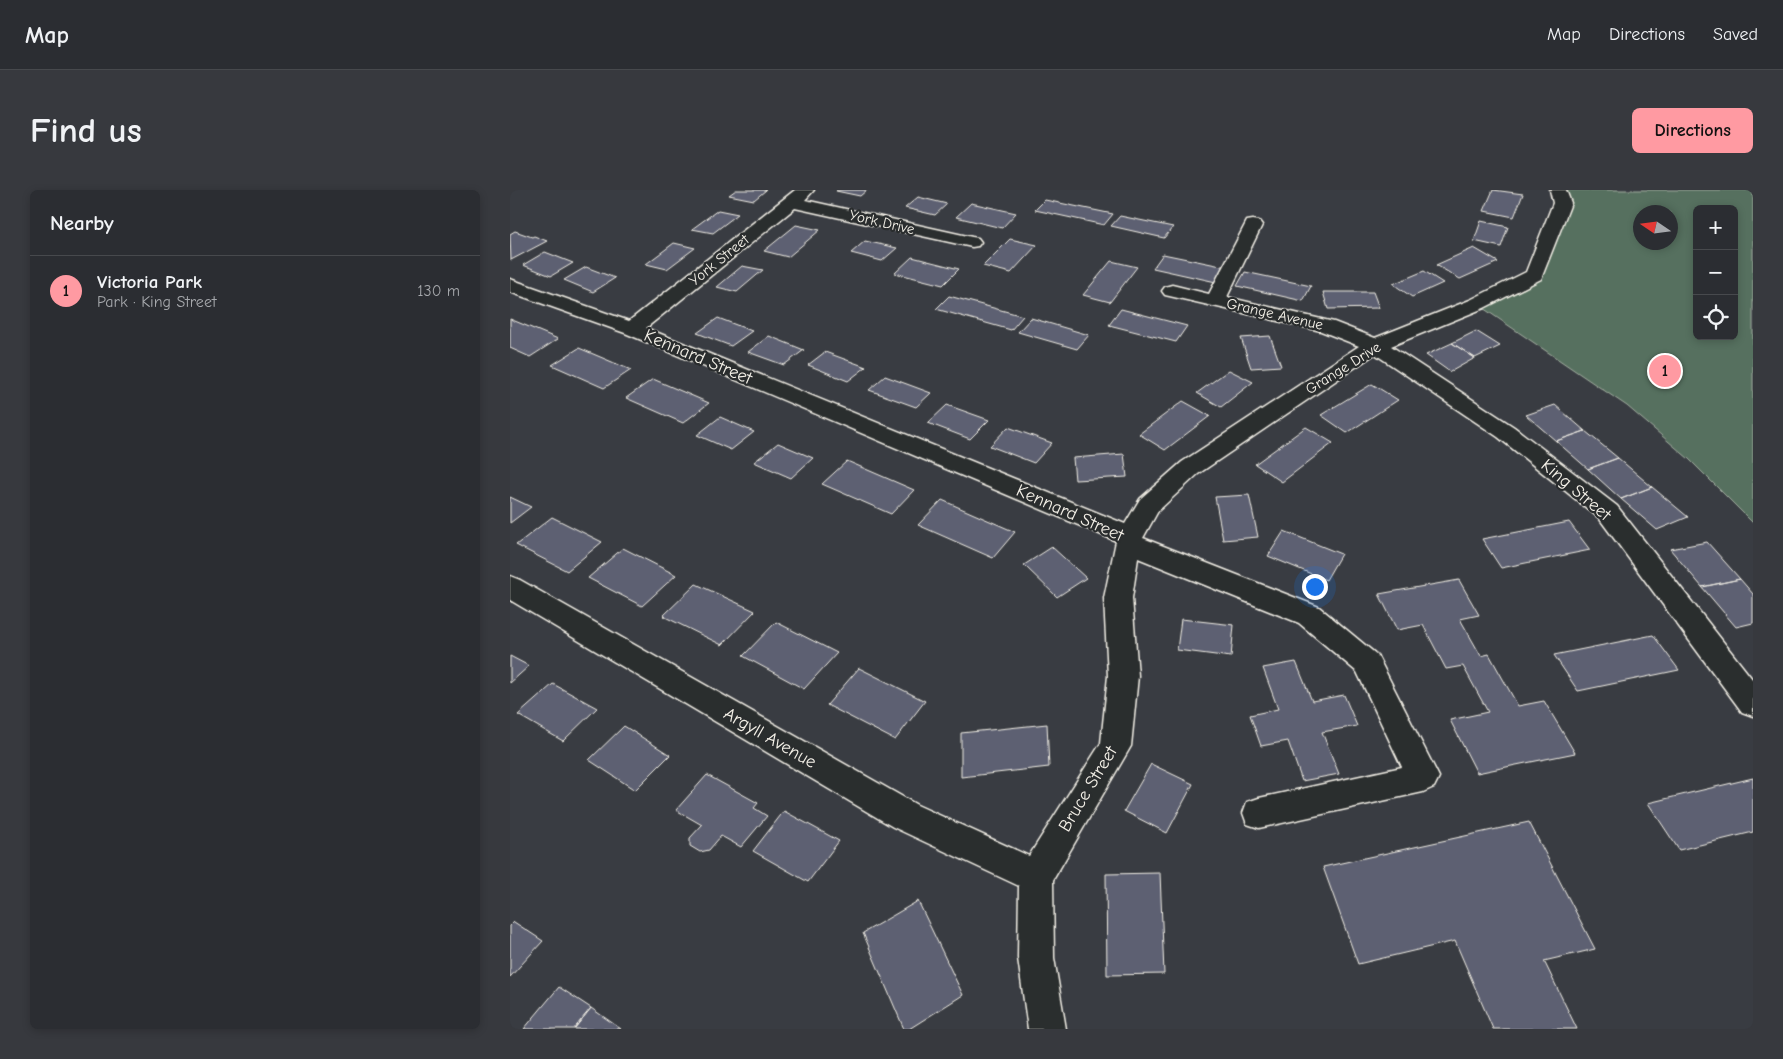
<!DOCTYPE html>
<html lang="en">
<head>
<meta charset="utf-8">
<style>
	body { margin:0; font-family:"Comic Neue",sans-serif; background:#37393e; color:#f1f3f6 }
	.controls { position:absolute; right:15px; top:15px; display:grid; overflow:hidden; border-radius:8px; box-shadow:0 2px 8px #0003 }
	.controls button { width:45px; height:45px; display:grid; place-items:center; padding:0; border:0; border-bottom:1px solid #47494d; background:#2b2d32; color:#f1f3f6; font:25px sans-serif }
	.compass { position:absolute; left:1123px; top:15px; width:45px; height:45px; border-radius:50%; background:#2b2d32; box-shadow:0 2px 8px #0003; rotate:283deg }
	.you { position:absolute; left:804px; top:396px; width:18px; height:18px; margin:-12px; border:4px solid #fff; border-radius:50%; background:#1a73e8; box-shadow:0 0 0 8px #1a73e833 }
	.badge { display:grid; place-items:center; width:32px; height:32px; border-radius:50%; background:#ff9aa2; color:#111; font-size:16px; font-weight:700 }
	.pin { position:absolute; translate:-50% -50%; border:2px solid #fff; box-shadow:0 1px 5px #0006 }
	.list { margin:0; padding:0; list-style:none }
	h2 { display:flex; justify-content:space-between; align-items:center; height:65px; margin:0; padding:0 20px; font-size:21px }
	h2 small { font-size:16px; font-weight:400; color:#a6a8ac }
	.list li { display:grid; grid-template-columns:32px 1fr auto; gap:15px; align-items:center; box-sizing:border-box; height:70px; padding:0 20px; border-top:1px solid #47494d }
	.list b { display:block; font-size:19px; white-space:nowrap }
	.list p { margin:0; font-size:16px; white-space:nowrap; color:#a6a8ac }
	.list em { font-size:16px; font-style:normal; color:#a6a8ac }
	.icon { flex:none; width:28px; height:28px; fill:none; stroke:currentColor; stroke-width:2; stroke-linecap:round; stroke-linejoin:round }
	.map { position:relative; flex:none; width:1243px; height:839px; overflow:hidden; border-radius:8px }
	header { display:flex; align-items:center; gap:30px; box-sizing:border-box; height:70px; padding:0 25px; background:#2b2d32; border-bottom:1px solid #47494d }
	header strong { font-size:24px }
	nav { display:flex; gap:28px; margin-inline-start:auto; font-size:18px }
	.intro { display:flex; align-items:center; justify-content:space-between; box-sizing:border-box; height:120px; padding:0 30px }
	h1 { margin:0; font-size:35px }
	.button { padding:12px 22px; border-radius:8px; background:#ff9aa2; color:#111; font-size:18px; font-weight:700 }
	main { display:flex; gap:30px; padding:0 30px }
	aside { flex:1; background:#2b2d32; border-radius:8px; box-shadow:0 2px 8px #0003 }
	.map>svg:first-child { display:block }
</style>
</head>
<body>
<header>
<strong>Map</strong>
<nav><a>Map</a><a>Directions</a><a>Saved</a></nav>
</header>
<div class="intro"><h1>Find us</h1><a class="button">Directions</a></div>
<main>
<aside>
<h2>Nearby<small></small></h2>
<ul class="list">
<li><span class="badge">1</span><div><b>Victoria Park</b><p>Park · King Street</p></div><em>130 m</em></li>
</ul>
</aside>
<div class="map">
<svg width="1243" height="839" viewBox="0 0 1243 839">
	<rect width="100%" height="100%" fill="#393c42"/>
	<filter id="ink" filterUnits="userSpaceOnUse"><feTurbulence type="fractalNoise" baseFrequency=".02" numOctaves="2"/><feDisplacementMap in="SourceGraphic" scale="10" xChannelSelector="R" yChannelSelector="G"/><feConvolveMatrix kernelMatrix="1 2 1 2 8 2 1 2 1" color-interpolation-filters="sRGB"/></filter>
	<g filter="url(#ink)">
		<!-- green -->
		<path fill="#56705e" stroke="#a5b0a3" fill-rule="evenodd" d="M 1048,0 L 1243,0 L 1243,333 L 1179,269 L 1117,216 L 967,114 L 1024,85 ZM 1187,19 L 1224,19 L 1224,146 L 1187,146 ZM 1130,22 L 1160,22 L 1160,52 L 1130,52 Z"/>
		<!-- building -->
		<path fill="#5d6072" stroke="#f4f1e8" d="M 226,0 L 256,0 L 244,10 L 219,5 Z
			M 327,0 L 357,0 L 350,6 L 326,1 Z
			M 983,0 L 1013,4 L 1004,27 L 974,21 Z
			M 408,7 L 437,14 L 425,25 L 395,18 Z
			M 535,10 L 603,24 L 594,35 L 525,20 Z
			M 461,13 L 506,23 L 492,38 L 446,27 Z
			M 208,20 L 228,24 L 203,43 L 182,39 Z
			M 610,26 L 663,37 L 654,48 L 601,36 Z
			M 971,31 L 998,37 L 991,57 L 964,51 Z
			M 286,35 L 310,40 L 278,67 L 254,61 Z
			M 5,41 L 22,47 L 24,46 L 37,51 L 1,70 L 0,44 Z
			M 500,49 L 527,55 L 501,83 L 473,76 Z
			M 355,51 L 387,58 L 372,71 L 341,63 Z
			M 164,53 L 185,58 L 157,79 L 136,74 Z
			M 964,58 L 988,72 L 950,89 L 926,75 Z
			M 35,62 L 63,73 L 41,86 L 13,75 Z
			M 653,64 L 716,77 L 706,92 L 643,78 Z
			M 402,67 L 449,79 L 433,95 L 385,83 Z
			M 601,71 L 627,77 L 600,112 L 573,105 Z
			M 232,76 L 253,80 L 227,102 L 207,97 Z
			M 76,77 L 105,88 L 83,102 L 54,90 Z
			M 914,81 L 933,93 L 902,107 L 883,94 Z
			M 735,82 L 801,96 L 793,111 L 727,96 Z
			M 813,102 L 863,102 L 869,118 L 818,119 Z
			M 439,106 L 513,126 L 501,140 L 426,119 Z
			M 611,119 L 677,136 L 666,152 L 599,135 Z
			M 208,128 L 242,141 L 221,156 L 187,143 Z
			M 521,128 L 579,145 L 567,159 L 508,142 Z
			M 0,129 L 48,149 L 20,167 L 0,158 Z
			M 966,141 L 990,156 L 965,168 L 942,153 Z
			M 259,146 L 294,160 L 274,175 L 238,162 Z
			M 760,146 L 771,176 L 741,178 L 731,148 Z
			M 942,153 L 965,168 L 940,182 L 916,165 Z
			M 69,158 L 121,180 L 94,198 L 42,175 Z
			M 315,162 L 356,177 L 338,191 L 298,175 Z
			M 719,180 L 743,192 L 711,217 L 687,203 Z
			M 375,186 L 421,203 L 406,217 L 359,200 Z
			M 143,189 L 199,213 L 173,233 L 116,208 Z
			M 862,194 L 888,210 L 837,243 L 811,225 Z
			M 673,211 L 700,226 L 655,260 L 629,244 Z
			M 437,215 L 479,230 L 460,249 L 418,233 Z
			M 1045,215 L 1075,241 L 1046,251 L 1016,225 Z
			M 210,227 L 244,242 L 221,260 L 187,245 Z
			M 498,237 L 542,253 L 524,273 L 480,256 Z
			M 796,237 L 823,253 L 772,292 L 745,274 Z
			M 1075,241 L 1108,268 L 1078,279 L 1046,251 Z
			M 268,253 L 303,268 L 281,288 L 244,272 Z
			M 614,264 L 617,287 L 565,290 L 563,268 Z
			M 1108,268 L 1142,297 L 1111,309 L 1078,279 Z
			M 337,271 L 404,300 L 381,324 L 312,294 Z
			M 1142,297 L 1178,327 L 1147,340 L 1111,309 Z
			M 739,305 L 748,347 L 713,350 L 705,307 Z
			M 0,307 L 21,317 L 0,333 Z
			M 432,310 L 505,342 L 483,368 L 408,335 Z
			M 42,327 L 92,352 L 57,381 L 6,355 Z
			M 1059,332 L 1080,360 L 991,378 L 972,349 Z
			M 774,341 L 831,364 L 816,390 L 758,366 Z
			M 1197,352 L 1230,389 L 1192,397 L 1160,359 Z
			M 542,357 L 576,388 L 547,407 L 514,375 Z
			M 113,358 L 166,385 L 132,416 L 78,388 Z
			M 1230,389 L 1243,404 L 1243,433 L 1226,437 L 1192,397 Z
			M 949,390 L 969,425 L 950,429 L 971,466 L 979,464 L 1008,516 L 1034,511 L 1065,563 L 967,583 L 940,530 L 978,522 L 953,476 L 936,479 L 913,435 L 887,440 L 869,404 Z
			M 186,394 L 245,421 L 212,455 L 153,426 Z
			M 671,429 L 724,435 L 721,467 L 667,460 Z
			M 266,432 L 327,463 L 294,499 L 233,466 Z
			M 1143,445 L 1169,480 L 1068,501 L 1044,465 Z
			M 0,466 L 19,476 L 0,493 Z
			M 786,472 L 802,511 L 834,505 L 847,536 L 812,542 L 829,584 L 792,591 L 778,551 L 751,556 L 740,525 L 768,519 L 753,478 Z
			M 349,478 L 415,511 L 385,550 L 317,515 Z
			M 43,494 L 87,518 L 53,551 L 8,525 Z
			M 537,534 L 539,577 L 451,587 L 451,543 Z
			M 114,536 L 160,565 L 125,600 L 79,570 Z
			M 641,574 L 683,594 L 657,643 L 614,621 Z
			M 197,585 L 248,613 L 244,618 L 257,626 L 231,657 L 211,646 L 199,660 L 190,662 L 180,656 L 180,648 L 192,635 L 166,620 Z
			M 1243,588 L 1243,642 L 1169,660 L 1138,613 Z
			M 274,621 L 329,651 L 298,692 L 243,661 Z
			M 1019,632 L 1085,759 L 1034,771 L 1067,839 L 983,839 L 945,751 L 848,774 L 813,677 Z
			M 650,683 L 654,784 L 597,785 L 596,684 Z
			M 408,711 L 453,805 L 399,839 L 394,839 L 353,743 Z
			M 4,732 L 33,751 L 0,787 L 0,736 Z
			M 49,797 L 81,818 L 64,839 L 14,839 Z
			M 81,818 L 111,839 L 64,839 Z"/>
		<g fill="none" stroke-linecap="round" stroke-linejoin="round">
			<!-- minor casing -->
			<g stroke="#f4f1e8" stroke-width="3">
				<path id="minor" d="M 285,0 L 304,0 L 295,10 L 462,47 L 468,48 L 471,52 L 468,56 L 462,57 L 285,18 L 136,138 L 615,334 L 630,309 L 672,272 L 849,156 L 811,141 L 655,105 L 652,101 L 655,97 L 662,95 L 699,104 L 737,31 L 743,30 L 749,31 L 752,35 L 717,107 L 824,132 L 865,148 L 960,110 L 1016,82 L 1043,13 L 1040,0 L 1056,0 L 1061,13 L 1031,89 L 974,118 L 881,156 L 1004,237 L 1107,316 L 1243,490 L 1243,526 L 1232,522 L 1089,328 L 988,247 L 865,164 L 688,284 L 648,321 L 633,348 L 809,417 L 867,465 L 929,587 L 924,597 L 913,602 L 749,638 L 737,634 L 733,623 L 737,612 L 749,608 L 892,577 L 847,482 L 789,433 L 628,368 L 622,408 L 628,486 L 621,556 L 543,690 L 544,768 L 556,839 L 518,839 L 508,768 L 509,696 L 383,637 L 0,410 L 0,386 L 10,390 L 407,615 L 519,666 L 591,553 L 598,486 L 594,408 L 606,351 L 115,143 L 0,102 L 0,89 L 119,131 Z"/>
			</g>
			<!-- minor -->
			<use href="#minor" fill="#2a2d2e" fill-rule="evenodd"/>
		</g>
	</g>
	<g text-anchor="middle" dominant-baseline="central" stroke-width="4.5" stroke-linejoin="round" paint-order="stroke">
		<!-- far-street labels -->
		<g font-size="15" fill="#f4f1e8" stroke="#2a2d2e">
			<text transform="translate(372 32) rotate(13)">York Drive</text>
			<text transform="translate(209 70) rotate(-39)">York Street</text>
			<text transform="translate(765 124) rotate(13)">Grange Avenue</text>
			<text transform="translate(833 178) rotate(-32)">Grange Drive</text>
		</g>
		<!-- street labels -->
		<g font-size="18" fill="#f4f1e8" stroke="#2a2d2e">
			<text transform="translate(188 167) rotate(23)">Kennard Street</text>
			<text transform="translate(1066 300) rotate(40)">King Street</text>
			<text transform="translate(560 323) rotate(24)">Kennard Street</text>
			<text transform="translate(260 548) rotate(30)">Argyll Avenue</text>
			<text transform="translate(578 599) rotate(-59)">Bruce Street</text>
		</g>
	</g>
</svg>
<div class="controls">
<button>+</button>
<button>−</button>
<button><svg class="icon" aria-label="locate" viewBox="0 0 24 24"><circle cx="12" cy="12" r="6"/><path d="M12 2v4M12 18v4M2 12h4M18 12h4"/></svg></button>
</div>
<svg class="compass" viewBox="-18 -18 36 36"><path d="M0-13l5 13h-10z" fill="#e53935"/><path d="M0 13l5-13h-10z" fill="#a6a8ac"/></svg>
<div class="you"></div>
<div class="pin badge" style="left:1155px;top:181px">1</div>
</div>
</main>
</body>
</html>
